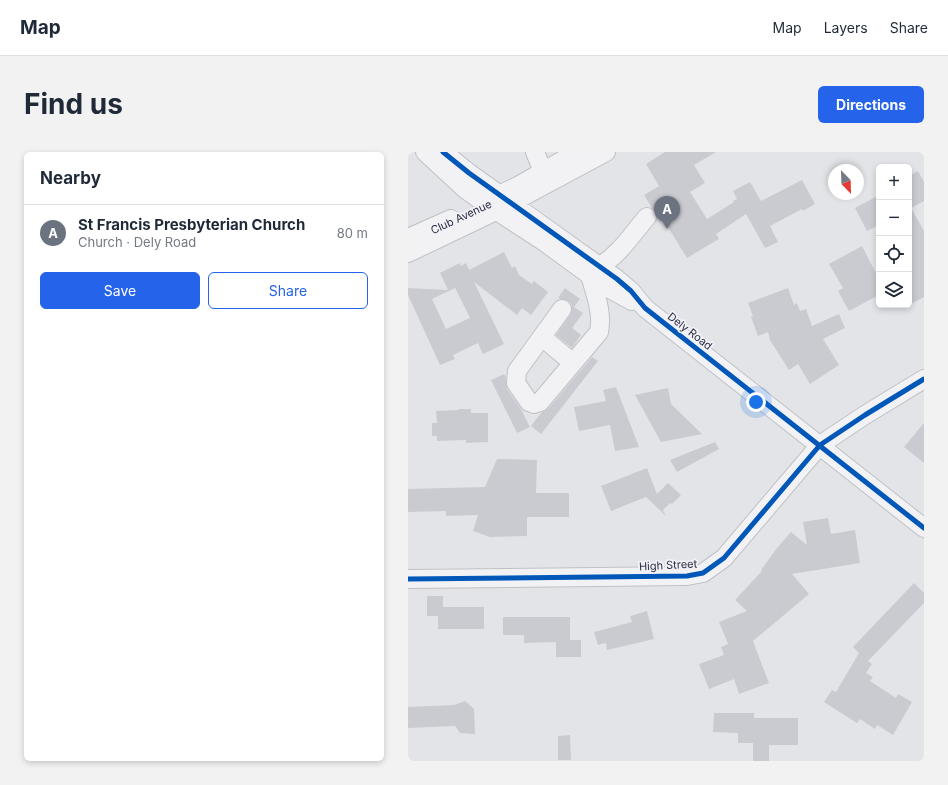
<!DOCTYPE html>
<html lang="en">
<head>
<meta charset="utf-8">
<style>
	body { margin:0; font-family:Inter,sans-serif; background:#f2f2f3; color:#1f2937 }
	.controls { position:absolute; right:12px; top:12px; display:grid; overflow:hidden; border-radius:6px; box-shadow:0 2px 6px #0003 }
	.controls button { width:36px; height:36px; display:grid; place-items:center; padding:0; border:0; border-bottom:1px solid #e0e1e3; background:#fff; color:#1f2937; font:20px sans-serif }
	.compass { position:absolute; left:420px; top:12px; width:36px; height:36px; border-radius:50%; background:#fff; box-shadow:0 2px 6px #0003; rotate:157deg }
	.you { position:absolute; left:348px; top:250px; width:14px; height:14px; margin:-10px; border:3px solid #fff; border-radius:50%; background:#1a73e8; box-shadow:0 0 0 6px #1a73e833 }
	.badge { display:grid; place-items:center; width:26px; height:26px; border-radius:50%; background:#2563eb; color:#fff; font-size:13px; font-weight:700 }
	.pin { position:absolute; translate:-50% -33px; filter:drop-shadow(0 1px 2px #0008) }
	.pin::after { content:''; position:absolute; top:21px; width:14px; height:12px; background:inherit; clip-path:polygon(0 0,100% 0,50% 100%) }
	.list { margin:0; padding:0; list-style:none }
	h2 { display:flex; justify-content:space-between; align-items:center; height:52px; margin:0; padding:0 16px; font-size:17px }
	h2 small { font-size:13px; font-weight:400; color:#747a83 }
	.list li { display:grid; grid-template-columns:26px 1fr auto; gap:12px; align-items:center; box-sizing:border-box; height:56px; padding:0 16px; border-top:1px solid #e0e1e3 }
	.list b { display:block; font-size:15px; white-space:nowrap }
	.list p { margin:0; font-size:13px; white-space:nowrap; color:#747a83 }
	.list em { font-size:13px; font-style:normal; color:#747a83 }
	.actions { display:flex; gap:8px; padding:12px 16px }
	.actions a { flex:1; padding:9px 0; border:1px solid #2563eb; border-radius:6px; text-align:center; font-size:14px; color:#2563eb }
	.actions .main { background:#2563eb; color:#fff }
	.icon { flex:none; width:22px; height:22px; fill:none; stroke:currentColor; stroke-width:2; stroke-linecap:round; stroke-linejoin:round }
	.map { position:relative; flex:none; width:516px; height:609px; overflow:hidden; border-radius:6px }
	header { display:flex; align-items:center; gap:24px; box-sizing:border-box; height:56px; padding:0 20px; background:#fff; border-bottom:1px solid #e0e1e3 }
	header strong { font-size:19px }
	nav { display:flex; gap:22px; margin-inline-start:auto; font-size:14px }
	.intro { display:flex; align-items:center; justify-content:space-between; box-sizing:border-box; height:96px; padding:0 24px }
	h1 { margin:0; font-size:28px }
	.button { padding:10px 18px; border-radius:6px; background:#2563eb; color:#fff; font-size:14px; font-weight:700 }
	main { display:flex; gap:24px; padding:0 24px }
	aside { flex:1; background:#fff; border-radius:6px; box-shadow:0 2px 6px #0003 }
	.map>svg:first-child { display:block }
</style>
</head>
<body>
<header>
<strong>Map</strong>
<nav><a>Map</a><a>Layers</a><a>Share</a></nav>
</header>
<div class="intro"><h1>Find us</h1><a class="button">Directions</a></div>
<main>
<aside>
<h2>Nearby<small></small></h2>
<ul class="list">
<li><span class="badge" style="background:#6b7280">A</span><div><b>St Francis Presbyterian Church</b><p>Church · Dely Road</p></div><em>80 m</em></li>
</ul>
<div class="actions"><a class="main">Save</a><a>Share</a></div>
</aside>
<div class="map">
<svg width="516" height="609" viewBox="0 0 516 609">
	<rect width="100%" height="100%" fill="#e3e4e8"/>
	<!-- building -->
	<path fill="#cacbd0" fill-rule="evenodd" d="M 257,0 L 308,0 L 286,13 L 297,31 L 282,40 L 299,67 L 326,50 L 325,49 L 329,47 L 325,39 L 342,30 L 353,49 L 394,28 L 407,52 L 395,59 L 394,57 L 362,74 L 370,90 L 357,96 L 338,62 L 308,82 L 311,87 L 279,106 L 250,59 L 248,60 L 244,56 L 236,43 L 251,34 L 238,12 Z
		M 510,19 L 516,30 L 516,49 L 503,56 L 516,79 L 516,145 L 501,153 L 501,24 Z
		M 471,43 L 471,73 L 459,79 L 447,56 Z
		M 454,94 L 471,127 L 471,143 L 441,159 L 430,139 L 435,136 L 421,112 Z
		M 96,100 L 104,116 L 107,114 L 111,123 L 124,132 L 126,129 L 140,140 L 123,163 L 114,156 L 109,163 L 66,130 L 96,192 L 75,202 L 70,191 L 45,203 L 47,207 L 32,213 L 0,143 L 0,136 L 40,138 L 32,121 L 52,111 L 53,114 L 58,111 L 61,118 ZM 47,136 L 62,166 L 38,177 L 24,147 Z
		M 157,136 L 172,147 L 166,155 L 175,161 L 164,176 L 173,183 L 164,196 L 148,183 L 162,163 L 164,158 L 164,153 L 160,149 L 150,146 Z
		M 380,136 L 386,153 L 389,151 L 392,159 L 398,157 L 404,174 L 431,162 L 437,176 L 415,187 L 431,213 L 402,232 L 390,212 L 381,218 L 362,188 L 360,180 L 350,184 L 343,165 L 345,164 L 340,151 Z
		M 184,205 L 190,209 L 133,282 L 123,274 L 134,260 L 140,257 Z
		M 96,222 L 98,225 L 99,237 L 113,257 L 122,275 L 109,281 L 83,228 Z
		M 208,235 L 231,295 L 207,299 L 202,273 L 171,279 L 166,255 L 198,249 L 195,238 Z
		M 260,236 L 263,252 L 294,282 L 253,290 L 227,243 Z
		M 51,257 L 63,257 L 63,261 L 80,261 L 80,290 L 58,291 L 58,288 L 29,289 L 29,284 L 24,284 L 24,271 L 29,271 L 28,259 L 51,258 Z
		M 516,271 L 516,311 L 496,295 Z
		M 307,290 L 311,297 L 269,320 L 262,308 Z
		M 89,307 L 129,308 L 128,341 L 161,341 L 161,365 L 119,365 L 119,384 L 82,385 L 65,379 L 70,363 L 38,364 L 38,359 L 0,360 L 0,337 L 77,335 Z
		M 239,316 L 249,342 L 260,331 L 273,343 L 264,352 L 262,351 L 255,358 L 258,364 L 238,345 L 203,359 L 193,334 Z
		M 420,366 L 423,382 L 447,378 L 452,411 L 384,422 L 401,442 L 345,489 L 361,531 L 331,542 L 326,527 L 301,537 L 291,512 L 316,503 L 313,495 L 320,492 L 311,470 L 339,459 L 327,448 L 354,419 L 353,418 L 369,396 L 383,380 L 399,393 L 395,370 Z
		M 506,431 L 516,441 L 516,451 L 460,509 L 464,512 L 458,521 L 465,525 L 462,529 L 488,546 L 490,542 L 504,550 L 485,583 L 469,573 L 467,577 L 452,567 L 449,571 L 416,550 L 424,538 L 428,540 L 451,501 L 445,495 Z
		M 19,444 L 35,444 L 35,455 L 76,455 L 76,477 L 30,477 L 30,464 L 19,464 Z
		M 239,459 L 246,487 L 199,498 L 198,491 L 190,493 L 186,480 L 224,470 L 222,464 Z
		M 95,465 L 162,465 L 162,488 L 173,488 L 173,505 L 148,505 L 148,490 L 116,491 L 116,483 L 95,483 Z
		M 57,549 L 66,557 L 67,582 L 52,581 L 47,574 L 0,576 L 0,555 L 46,553 Z
		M 306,561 L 346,561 L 346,566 L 390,566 L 390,593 L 361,593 L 361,609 L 345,609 L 345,591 L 330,591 L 330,581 L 305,580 Z
		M 162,583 L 163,608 L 150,608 L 150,584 Z"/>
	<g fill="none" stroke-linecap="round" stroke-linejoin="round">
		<!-- minor casing -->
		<g stroke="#c0c1c4" stroke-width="20">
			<path id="minor" d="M 17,0 L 57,37 L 75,50 L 135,89 L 198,135 L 224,149
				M 35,0 L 61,21 L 209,127 L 223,139 L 237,156 L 516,376
				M 127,0 L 135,20 L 140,30
				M 82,47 L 110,34 L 169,0
				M 0,86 L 43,67
				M 0,101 L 88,59 L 198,0
				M 192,114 C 212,102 224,82 239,65
				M 154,157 L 109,219 L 108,231 L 121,250 L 126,252 L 132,250 L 191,180 C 195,160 187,142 182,123
				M 134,185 L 165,211
				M 0,427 L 279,424 L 295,421 L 316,406 L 412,293 L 457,263 L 516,227"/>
		</g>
		<!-- minor -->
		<use href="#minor" stroke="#f2f2f5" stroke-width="18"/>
		<!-- cycleway casing -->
		<g stroke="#f1f2f7" stroke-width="8">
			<path id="cycleway" d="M 35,0 L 61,21 L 209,127 L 223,139 L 237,156 L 516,376
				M 0,427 L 279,424 L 295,421 L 316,406 L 412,293 L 457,263 L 516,227"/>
		</g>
		<!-- cycleway -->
		<use href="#cycleway" stroke="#0057b8" stroke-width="5"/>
	</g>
	<g text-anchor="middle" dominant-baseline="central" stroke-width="3.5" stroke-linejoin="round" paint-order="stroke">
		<!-- street labels -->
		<g font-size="11" fill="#2b2d40" stroke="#f1f2f7">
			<text transform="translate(53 65) rotate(-25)">Club Avenue</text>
			<text transform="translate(282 179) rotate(38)">Dely Road</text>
			<text transform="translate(260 413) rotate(-3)">High Street</text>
		</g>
	</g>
</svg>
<div class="controls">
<button>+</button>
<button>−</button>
<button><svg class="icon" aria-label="locate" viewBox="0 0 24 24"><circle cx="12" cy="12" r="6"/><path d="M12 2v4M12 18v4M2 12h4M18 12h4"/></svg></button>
<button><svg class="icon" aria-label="layers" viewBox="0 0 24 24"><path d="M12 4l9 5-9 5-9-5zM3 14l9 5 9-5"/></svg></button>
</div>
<svg class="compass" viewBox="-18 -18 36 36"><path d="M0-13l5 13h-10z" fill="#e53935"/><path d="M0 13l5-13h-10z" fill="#747a83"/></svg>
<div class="you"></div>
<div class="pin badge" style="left:259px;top:77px;background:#6b7280">A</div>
</div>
</main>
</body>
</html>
